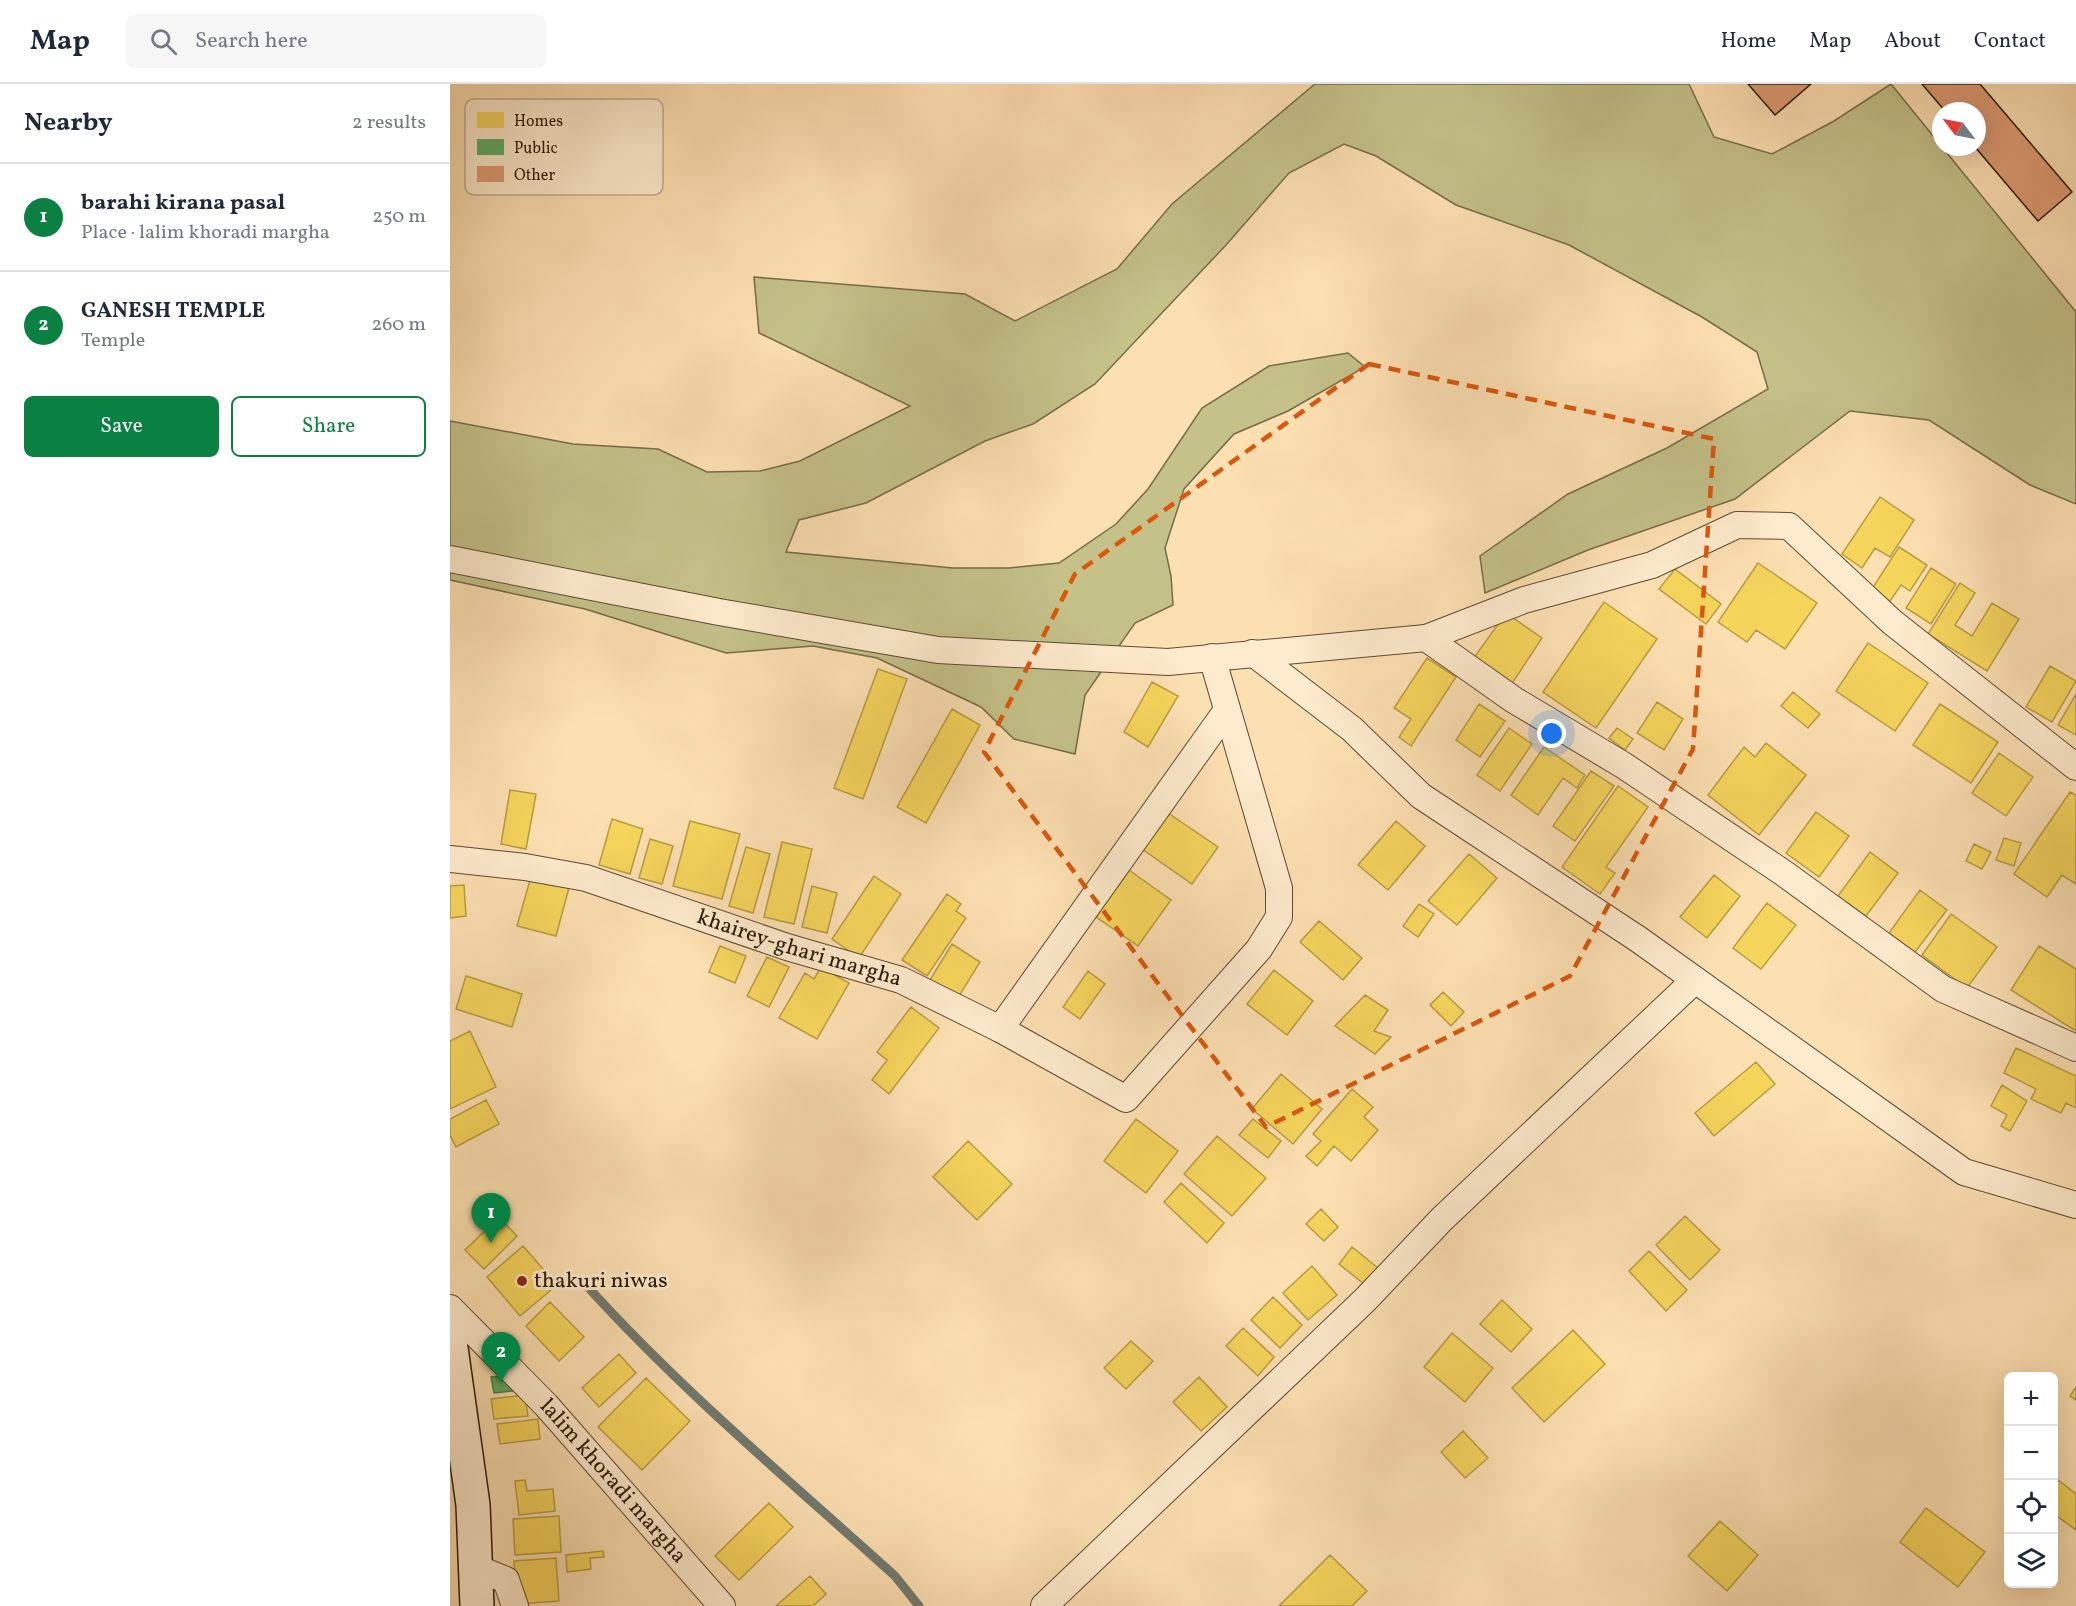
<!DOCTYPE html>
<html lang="en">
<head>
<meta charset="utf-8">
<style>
	body { margin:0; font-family:Vollkorn,serif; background:#f6f6f7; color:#1f2937 }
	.controls { position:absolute; right:18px; bottom:18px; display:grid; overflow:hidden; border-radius:9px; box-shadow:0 6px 24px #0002 }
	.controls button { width:54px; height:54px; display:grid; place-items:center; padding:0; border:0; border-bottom:2px solid #e0e1e3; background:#fff; color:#1f2937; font:30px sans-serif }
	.compass { position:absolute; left:1482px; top:18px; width:54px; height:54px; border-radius:50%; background:#fff; box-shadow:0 6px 24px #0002; rotate:302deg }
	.you { position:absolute; left:1102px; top:650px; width:21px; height:21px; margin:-15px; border:4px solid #fff; border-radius:50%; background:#1a73e8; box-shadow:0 0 0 9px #1a73e833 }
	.badge { display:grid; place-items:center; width:39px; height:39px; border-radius:50%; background:#0b8043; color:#fff; font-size:20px; font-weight:700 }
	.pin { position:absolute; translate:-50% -50px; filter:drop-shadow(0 2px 3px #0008) }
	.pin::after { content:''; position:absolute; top:32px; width:21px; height:18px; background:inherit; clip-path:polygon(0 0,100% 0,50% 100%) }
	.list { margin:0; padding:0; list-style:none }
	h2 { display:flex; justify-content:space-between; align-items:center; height:78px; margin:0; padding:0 24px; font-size:26px }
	h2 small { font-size:20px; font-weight:400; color:#747a83 }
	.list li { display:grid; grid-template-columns:39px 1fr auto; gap:18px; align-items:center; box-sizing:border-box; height:108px; padding:0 24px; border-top:2px solid #e0e1e3 }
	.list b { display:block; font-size:22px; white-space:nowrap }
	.list p { margin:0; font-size:20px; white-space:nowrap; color:#747a83 }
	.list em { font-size:20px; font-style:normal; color:#747a83 }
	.actions { display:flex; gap:12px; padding:18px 24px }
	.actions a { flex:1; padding:14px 0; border:2px solid #0b8043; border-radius:9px; text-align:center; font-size:21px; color:#0b8043 }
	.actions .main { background:#0b8043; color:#fff }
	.icon { flex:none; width:33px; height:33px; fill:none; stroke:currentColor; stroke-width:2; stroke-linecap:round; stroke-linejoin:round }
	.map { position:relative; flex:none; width:1626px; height:1522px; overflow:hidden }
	header { display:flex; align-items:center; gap:36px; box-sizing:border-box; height:84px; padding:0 30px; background:#fff; border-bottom:2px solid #e0e1e3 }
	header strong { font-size:28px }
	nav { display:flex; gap:33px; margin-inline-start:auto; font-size:21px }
	.search { width:420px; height:54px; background:#f6f6f7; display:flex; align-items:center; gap:15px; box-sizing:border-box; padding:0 21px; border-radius:9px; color:#747a83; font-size:22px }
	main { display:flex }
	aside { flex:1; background:#fff }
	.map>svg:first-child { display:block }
</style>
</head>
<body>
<header>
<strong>Map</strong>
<div class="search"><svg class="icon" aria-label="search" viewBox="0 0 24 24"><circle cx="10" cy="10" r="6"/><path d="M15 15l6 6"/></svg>Search here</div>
<nav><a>Home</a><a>Map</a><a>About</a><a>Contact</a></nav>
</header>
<main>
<aside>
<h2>Nearby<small>2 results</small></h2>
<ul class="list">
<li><span class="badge">1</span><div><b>barahi kirana pasal</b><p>Place · lalim khoradi margha</p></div><em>250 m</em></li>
<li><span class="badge">2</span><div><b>GANESH TEMPLE</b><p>Temple</p></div><em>260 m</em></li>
</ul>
<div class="actions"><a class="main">Save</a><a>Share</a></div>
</aside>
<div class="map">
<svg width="1626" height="1522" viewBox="0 0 1626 1522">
	<rect width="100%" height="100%" fill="#fde0b2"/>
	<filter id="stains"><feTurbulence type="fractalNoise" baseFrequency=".00333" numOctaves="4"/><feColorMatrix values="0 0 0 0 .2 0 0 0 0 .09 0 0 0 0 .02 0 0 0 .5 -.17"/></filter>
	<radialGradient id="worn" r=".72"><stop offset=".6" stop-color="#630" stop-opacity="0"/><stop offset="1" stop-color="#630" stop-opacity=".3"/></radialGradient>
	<!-- green -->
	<path fill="#c4c189" stroke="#766d48" stroke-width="1.5" d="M 865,0 L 1239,0 L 1264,53 L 1322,70 L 1384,37 L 1441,0 L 1626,228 L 1626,420 L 1580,401 L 1479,336 L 1400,327 L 1285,415 L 1138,466 L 1035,509 L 1030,472 L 1118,410 L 1217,364 L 1318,305 L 1307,268 L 1252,233 L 1119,161 L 1006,121 L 926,72 L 894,60 L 839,89 L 776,161 L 645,300 L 583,340 L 535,357 L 416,419 L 349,436 L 336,468 L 503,484 L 559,484 L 609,479 L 666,440 L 698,405 L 752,324 L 819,282 L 898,269 L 915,283 L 838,327 L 784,350 L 734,405 L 715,464 L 721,492 L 723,521 L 685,539 L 635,611 L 625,670 L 564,655 L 531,623 L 427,574 L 363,562 L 276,569 L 135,525 L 0,496 L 0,337 L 123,360 L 208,365 L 257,388 L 310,387 L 350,377 L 460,322 L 309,249 L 304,193 L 515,210 L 565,237 L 667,185 L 722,120 Z"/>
	<!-- homes -->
	<path fill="#f6d55c" stroke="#b89d42" stroke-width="1.5" d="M 1430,413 L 1464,436 L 1440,473 L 1425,464 L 1412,484 L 1392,470 Z
		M 1449,463 L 1477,481 L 1460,507 L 1451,501 L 1440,517 L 1422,505 Z
		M 1308,479 L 1367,519 L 1335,565 L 1306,546 L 1297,558 L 1268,538 Z
		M 1481,484 L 1506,500 L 1481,540 L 1456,524 Z
		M 1225,485 L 1271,520 L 1256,540 L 1209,505 Z
		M 1510,499 L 1525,509 L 1505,541 L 1522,552 L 1542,519 L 1569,535 L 1537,587 L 1478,550 Z
		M 1154,518 L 1207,555 L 1146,644 L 1093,608 Z
		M 1056,529 L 1092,554 L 1061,601 L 1023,575 Z
		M 1418,559 L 1478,599 L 1445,647 L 1386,607 Z
		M 977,574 L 1006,593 L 961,662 L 949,653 L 961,635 L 944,624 Z
		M 1600,582 L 1626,597 L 1602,638 L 1576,623 Z
		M 428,585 L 457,595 L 413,715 L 384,704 Z
		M 702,598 L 728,612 L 698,663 L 674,648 Z
		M 1343,608 L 1370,630 L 1358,644 L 1331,622 Z
		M 1626,610 L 1626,651 L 1608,641 Z
		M 1207,618 L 1233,635 L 1214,666 L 1187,649 Z
		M 1029,620 L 1055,637 L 1030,673 L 1006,656 Z
		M 1490,620 L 1548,658 L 1521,699 L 1463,661 Z
		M 502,625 L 530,641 L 476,739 L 447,723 Z
		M 1059,644 L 1082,660 L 1050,707 L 1027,691 Z
		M 1167,644 L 1183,655 L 1175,666 L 1159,654 Z
		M 1316,659 L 1356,691 L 1309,751 L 1258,711 L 1294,663 L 1305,673 Z
		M 1094,663 L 1135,691 L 1127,704 L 1113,694 L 1088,731 L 1061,711 Z
		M 1549,669 L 1583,693 L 1556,732 L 1522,709 Z
		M 1141,687 L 1164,702 L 1125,757 L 1103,742 Z
		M 1168,702 L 1198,723 L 1156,783 L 1165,789 L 1150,810 L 1112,783 Z
		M 60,706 L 86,710 L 76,765 L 51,760 Z
		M 1620,708 L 1626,711 L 1626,800 L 1612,791 L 1597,813 L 1564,790 Z
		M 1366,728 L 1399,752 L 1369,793 L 1336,769 Z
		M 718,729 L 768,763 L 742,800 L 692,765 Z
		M 162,735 L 193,745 L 180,790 L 149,781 Z
		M 240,737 L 290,750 L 272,815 L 223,802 Z
		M 946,737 L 975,762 L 938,806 L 908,781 Z
		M 1554,754 L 1571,759 L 1564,782 L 1546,776 Z
		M 200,755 L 223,762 L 212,800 L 189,794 Z
		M 332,758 L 362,765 L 344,840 L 314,833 Z
		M 1524,760 L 1541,768 L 1532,785 L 1516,777 Z
		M 296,763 L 320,770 L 303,829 L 279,822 Z
		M 1420,768 L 1448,789 L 1416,832 L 1388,812 Z
		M 1019,770 L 1047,794 L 1007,841 L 978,817 Z
		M 679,786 L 721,816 L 688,862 L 646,833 Z
		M 82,789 L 120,800 L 106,852 L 67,842 Z
		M 1264,791 L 1290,812 L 1257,854 L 1230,833 Z
		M 424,792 L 451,810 L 409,874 L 382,855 Z
		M 14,801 L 16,832 L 0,834 L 0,802 Z
		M 362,802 L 387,809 L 377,849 L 352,843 Z
		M 1470,806 L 1497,826 L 1465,868 L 1439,849 Z
		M 497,810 L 511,820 L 506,827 L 516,834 L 477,892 L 452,876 Z
		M 1317,819 L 1346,841 L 1311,885 L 1283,864 Z
		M 969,820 L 984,830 L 968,853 L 953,842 Z
		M 1501,830 L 1547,863 L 1517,904 L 1472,871 Z
		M 869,837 L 912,874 L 893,896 L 850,858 Z
		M 502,860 L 530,878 L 506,917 L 478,899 Z
		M 270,862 L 296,872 L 285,899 L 259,888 Z
		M 1589,862 L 1626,885 L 1626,947 L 1561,906 Z
		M 317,873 L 339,883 L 319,923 L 297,912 Z
		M 371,883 L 399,899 L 367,955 L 329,934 L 355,889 L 364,895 Z
		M 824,886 L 863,917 L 837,951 L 797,920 Z
		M 638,887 L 655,900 L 630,935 L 613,923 Z
		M 16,892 L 72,910 L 62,943 L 6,925 Z
		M 993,908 L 1014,928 L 1001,942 L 980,921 Z
		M 915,911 L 938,926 L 924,947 L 941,953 L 925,970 L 885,942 Z
		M 461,923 L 489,944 L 439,1010 L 422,996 L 437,976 L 427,968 Z
		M 20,947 L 46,1003 L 0,1025 L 0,957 Z
		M 1566,964 L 1626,992 L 1626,1024 L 1616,1019 L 1611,1029 L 1581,1015 L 1586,1005 L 1554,989 Z
		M 1306,978 L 1325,1000 L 1264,1052 L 1245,1029 Z
		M 831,990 L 872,1025 L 843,1060 L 802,1025 Z
		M 1552,1001 L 1577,1017 L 1560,1047 L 1551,1042 L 1557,1031 L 1541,1022 Z
		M 902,1005 L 923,1023 L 914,1033 L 928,1046 L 901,1077 L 884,1062 L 867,1082 L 856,1072 L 871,1057 L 863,1050 Z
		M 36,1016 L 49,1040 L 6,1063 L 0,1051 L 0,1035 Z
		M 686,1035 L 728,1067 L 696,1109 L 654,1077 Z
		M 803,1035 L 831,1057 L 818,1074 L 789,1051 Z
		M 767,1052 L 816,1094 L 782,1132 L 734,1090 Z
		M 518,1057 L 562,1100 L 527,1136 L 483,1093 Z
		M 731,1099 L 774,1139 L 757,1159 L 714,1118 Z
		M 871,1125 L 888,1143 L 874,1157 L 856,1140 Z
		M 1235,1132 L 1270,1166 L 1240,1196 L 1206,1161 Z
		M 49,1133 L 67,1152 L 34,1185 L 15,1166 Z
		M 73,1162 L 107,1201 L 70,1232 L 37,1193 Z
		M 902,1163 L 928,1184 L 914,1200 L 889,1180 Z
		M 1199,1167 L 1237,1206 L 1216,1227 L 1179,1187 Z
		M 862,1182 L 887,1211 L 858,1236 L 833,1209 Z
		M 823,1213 L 852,1241 L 830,1264 L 801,1236 Z
		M 1052,1216 L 1082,1245 L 1061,1268 L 1030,1240 Z
		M 100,1218 L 134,1253 L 109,1277 L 76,1242 Z
		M 793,1244 L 824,1273 L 808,1292 L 776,1262 Z
		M 1123,1246 L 1155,1280 L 1094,1338 L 1062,1304 Z
		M 1002,1249 L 1043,1284 L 1015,1318 L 974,1283 Z
		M 681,1257 L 703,1277 L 676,1305 L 654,1284 Z
		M 169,1270 L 186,1289 L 149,1323 L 132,1304 Z
		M 749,1293 L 777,1323 L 751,1347 L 723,1318 Z
		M 196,1294 L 240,1337 L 192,1386 L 148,1343 Z
		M 1626,1303 L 1626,1316 L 1620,1312 Z
		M 75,1311 L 78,1332 L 44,1335 L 41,1315 Z
		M 88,1335 L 90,1355 L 50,1360 L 47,1340 Z
		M 1013,1347 L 1038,1374 L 1015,1394 L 991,1368 Z
		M 75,1396 L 77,1407 L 103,1405 L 105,1427 L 69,1431 L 65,1397 Z
		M 1608,1396 L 1626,1410 L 1626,1446 L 1604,1430 L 1604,1402 Z
		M 319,1419 L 343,1443 L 289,1496 L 265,1472 Z
		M 1476,1424 L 1535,1468 L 1508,1503 L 1450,1458 Z
		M 109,1432 L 111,1468 L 65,1471 L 63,1435 Z
		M 1270,1437 L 1308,1471 L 1277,1507 L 1238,1472 Z
		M 153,1467 L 154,1473 L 140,1474 L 141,1485 L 117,1488 L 116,1471 Z
		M 880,1471 L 917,1507 L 902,1522 L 829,1522 Z
		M 106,1474 L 109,1517 L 67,1520 L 64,1477 Z
		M 360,1492 L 376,1510 L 363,1522 L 326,1522 Z"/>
	<!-- public -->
	<path fill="#5aae61" stroke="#4b8146" stroke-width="1.5" d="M 62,1291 L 70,1306 L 44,1309 L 41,1293 Z"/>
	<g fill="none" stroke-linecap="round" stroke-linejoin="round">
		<!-- stream -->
		<path stroke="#727a70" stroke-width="9" d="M 137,1202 C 232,1307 340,1397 445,1492 L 469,1522"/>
	</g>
	<!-- building -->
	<path fill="#df9c74" stroke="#281907" stroke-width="1.5" d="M 1298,0 L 1361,0 L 1325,31 Z
		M 1472,0 L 1530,0 L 1622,108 L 1588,137 L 1525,63 L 1527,27 L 1495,27 Z"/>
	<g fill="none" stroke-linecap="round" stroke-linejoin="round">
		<!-- street casing -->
		<g stroke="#5d4b32" stroke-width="28">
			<g id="street">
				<path d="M 0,475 L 269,528 L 488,566 L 718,578 L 976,554 L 1074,516 L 1202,481 L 1287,441 L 1339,442 L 1442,538 L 1626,683"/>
				<path d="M 976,554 L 1064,616 L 1173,681 L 1335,790 L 1493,905 L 1626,964"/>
				<path d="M 803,569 L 902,645 L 971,712 L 1188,855 L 1514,1088 L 1626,1121"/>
				<path id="s1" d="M 0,775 L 75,783 L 136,794 L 337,863 L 451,896 L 550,945 L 676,1015 L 809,865 L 829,833 L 829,804 L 762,573"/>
				<path d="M 550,945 L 777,626"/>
				<path id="s2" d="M 0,1224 L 96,1321 L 272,1522"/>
				<path d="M 24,1483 L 56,1496 L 65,1522"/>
				<path d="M 594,1522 L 915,1216 L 992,1135 L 1245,896"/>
			</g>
		</g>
		<!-- secondary casing -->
		<g stroke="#281907" stroke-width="36">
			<path id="secondary" d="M 0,1257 L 23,1421 L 27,1522"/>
		</g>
		<!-- street -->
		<use href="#street" stroke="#feebcd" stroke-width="26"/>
		<!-- secondary -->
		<use href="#secondary" stroke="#feebcd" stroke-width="33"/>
	</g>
	<!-- marked area -->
	<path fill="none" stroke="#de560c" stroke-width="4.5" stroke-dasharray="12 8" stroke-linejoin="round" d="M 919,280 L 1264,355 L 1243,665 L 1120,892 L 816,1043 L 534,668 L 625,490 Z"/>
	<!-- markers -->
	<circle fill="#8f2418" stroke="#feebcd" stroke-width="2" cx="72" cy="1197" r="6"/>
	<g text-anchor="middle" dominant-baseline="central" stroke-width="6" stroke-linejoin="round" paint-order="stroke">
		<!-- street labels -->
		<g font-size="22" fill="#281907" stroke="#feebcd">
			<text stroke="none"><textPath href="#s1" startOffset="362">khairey-ghari margha</textPath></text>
			<text stroke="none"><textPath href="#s2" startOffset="238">lalim khoradi margha</textPath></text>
		</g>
		<!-- poi labels -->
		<g font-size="22" fill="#281907" stroke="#feebcd" text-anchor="start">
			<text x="84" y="1197">thakuri niwas</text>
		</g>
	</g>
	<!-- legend -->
	<rect x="15" y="15" width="198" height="96" rx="9" fill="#feebcd" stroke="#beac92" stroke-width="1.5"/>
	<rect x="27" y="28" width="27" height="16" fill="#f6d55c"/>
	<rect x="27" y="55" width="27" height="16" fill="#5aae61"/>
	<rect x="27" y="82" width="27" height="16" fill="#df9c74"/>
	<g font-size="16" fill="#281907">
		<text x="64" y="42">Homes</text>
		<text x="64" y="69">Public</text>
		<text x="64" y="96">Other</text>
	</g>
	<rect width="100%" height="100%" filter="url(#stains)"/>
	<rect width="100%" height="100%" fill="url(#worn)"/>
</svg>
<div class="controls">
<button>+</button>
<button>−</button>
<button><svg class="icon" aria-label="locate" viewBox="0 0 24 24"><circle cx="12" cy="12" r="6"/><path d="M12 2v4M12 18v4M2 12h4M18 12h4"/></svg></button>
<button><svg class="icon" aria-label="layers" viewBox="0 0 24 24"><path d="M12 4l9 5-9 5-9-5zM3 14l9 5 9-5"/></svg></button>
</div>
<svg class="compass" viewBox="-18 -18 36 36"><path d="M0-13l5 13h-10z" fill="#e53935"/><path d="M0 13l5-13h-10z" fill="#747a83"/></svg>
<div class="you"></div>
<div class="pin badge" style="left:41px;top:1159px">1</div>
<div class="pin badge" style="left:51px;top:1298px">2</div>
</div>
</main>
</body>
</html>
